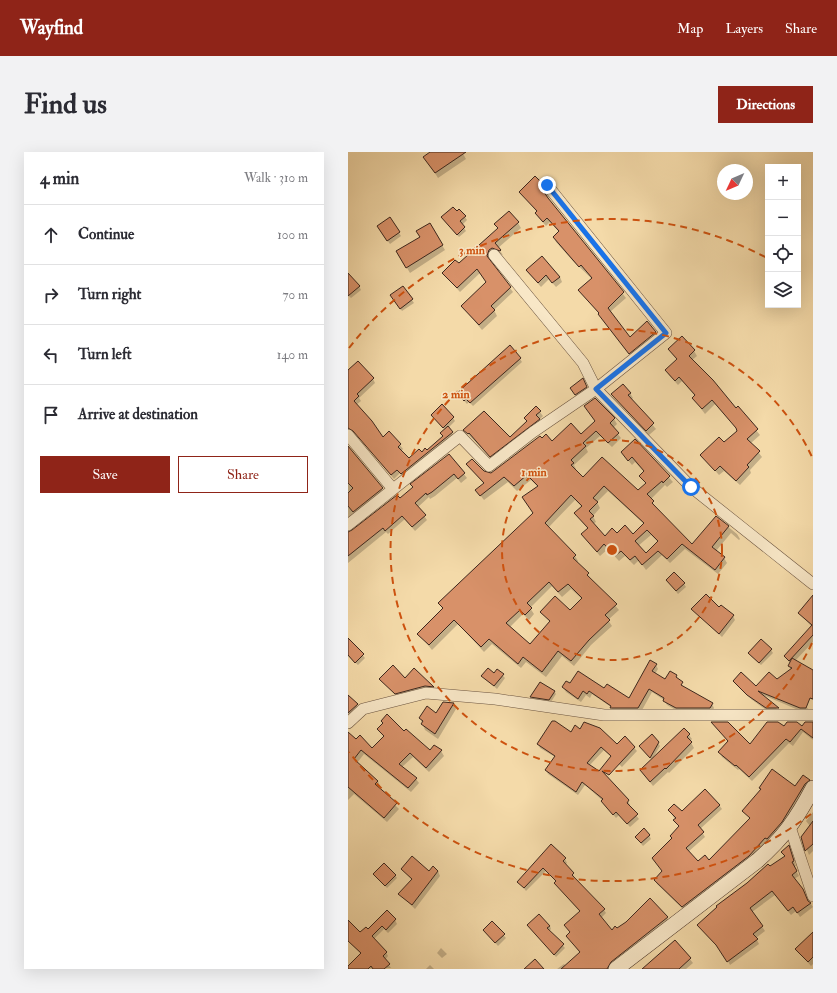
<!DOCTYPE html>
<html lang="en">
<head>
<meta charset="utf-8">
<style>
	body { margin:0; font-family:"IM FELL Double Pica",serif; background:#f2f2f3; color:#2b2b33 }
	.controls { position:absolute; right:12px; top:12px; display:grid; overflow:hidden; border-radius:0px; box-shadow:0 4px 16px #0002 }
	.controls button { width:36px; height:36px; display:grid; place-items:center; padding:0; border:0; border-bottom:1px solid #e1e1e2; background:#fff; color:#2b2b33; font:20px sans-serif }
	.compass { position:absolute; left:369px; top:12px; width:36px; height:36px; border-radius:50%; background:#fff; box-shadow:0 4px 16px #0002; rotate:226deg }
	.stop { position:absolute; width:12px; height:12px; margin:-9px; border:3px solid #1a73e8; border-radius:50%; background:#fff }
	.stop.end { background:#1a73e8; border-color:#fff; box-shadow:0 1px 4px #0008 }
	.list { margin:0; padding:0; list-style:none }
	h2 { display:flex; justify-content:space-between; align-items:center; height:52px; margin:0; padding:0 16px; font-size:17px }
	h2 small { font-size:13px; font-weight:400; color:#7c7c81 }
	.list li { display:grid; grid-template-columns:26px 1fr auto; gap:12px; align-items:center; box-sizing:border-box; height:60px; padding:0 16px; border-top:1px solid #e1e1e2 }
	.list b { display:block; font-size:15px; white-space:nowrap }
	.list em { font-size:13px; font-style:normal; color:#7c7c81 }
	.actions { display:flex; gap:8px; padding:12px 16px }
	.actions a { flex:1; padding:9px 0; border:1px solid #8f2418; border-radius:0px; text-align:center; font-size:14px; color:#8f2418 }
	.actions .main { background:#8f2418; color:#fff }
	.icon { flex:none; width:22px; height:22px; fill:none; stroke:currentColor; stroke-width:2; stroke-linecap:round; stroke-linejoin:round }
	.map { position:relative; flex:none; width:465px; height:817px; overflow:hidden; border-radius:0px }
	header { display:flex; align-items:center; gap:24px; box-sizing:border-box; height:56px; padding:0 20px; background:#8f2418; color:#fff }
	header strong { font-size:19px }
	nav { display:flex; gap:22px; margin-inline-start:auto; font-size:14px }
	.intro { display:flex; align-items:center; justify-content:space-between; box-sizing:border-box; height:96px; padding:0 24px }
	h1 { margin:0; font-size:28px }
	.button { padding:10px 18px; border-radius:0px; background:#8f2418; color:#fff; font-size:14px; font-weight:700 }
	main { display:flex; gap:24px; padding:0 24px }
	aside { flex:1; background:#fff; border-radius:0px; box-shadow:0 4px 16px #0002 }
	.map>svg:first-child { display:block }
</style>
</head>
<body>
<header>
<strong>Wayfind</strong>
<nav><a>Map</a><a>Layers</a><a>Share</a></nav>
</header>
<div class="intro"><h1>Find us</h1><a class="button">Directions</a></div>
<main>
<aside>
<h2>4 min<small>Walk · 310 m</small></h2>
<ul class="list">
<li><svg class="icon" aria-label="ahead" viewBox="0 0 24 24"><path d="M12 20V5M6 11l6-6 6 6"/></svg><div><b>Continue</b></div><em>100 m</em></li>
<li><svg class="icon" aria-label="right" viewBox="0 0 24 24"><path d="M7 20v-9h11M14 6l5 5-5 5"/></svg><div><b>Turn right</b></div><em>70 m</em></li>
<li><svg class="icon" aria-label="left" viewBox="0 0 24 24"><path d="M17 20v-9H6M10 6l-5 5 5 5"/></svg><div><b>Turn left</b></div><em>140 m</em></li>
<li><svg class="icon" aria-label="arrive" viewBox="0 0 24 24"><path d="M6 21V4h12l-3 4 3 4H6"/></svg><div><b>Arrive at destination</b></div></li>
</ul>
<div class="actions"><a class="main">Save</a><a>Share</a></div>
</aside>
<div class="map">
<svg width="465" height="817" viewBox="0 0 465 817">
	<rect width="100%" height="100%" fill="#f4daa9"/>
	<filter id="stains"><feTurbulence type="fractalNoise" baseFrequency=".005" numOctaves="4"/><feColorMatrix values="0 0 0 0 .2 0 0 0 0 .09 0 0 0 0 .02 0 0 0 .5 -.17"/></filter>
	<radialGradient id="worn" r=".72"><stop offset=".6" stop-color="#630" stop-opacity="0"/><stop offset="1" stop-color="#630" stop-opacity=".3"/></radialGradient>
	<!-- shadow -->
	<path fill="#0003" fill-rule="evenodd" d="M 84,0 L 114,0 L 118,7 L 90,26 L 80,10 Z
		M 192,30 L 195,35 L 194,40 L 199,47 L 278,146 L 262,160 L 282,186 L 307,180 L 310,185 L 284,206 L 254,167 L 252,162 L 231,138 L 244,127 L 224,108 L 208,90 L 206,85 L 211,80 L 202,70 L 198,74 L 191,66 L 188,61 L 189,60 L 172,40 Z
		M 117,65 L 119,68 L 114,73 L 118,79 L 111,85 L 94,66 Z
		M 42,67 L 53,84 L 42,92 L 32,78 Z
		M 170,71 L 173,76 L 150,96 L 155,103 L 148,101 L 144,103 L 142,109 L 165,140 L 146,158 L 149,164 L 134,178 L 114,154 L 139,130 L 132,121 L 112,140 L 95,121 L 111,113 L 150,77 L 148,72 Z
		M 81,72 L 97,98 L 62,121 L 49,99 L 73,86 Z
		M 179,119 L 212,125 L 214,130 L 208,135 L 201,127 L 193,135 Z
		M 0,132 L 11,134 L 13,138 L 3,146 L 0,143 Z
		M 55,135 L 66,151 L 54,159 L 45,146 Z
		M 321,198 L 346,199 L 349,204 L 344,208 L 388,258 L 390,256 L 412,283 L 403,291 L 414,305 L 402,318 L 403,321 L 392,333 L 376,319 L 371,323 L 353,303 L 376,291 L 391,279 L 367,252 L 357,262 L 345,246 L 347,244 L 334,229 L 330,233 L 321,223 L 318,218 L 329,208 Z
		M 172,207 L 174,210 L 125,254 L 121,250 L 119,252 L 112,244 Z
		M 0,224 L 25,227 L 27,231 L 11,246 L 13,249 L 8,253 L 35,286 L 52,293 L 55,297 L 53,299 L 61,308 L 79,299 L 96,285 L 97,278 L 84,263 L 105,266 L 107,269 L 100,276 L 107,285 L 56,326 L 52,321 L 46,327 L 9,283 L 0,281 Z
		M 234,227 L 240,238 L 229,246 L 225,240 Z
		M 282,241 L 285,246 L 283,248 L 308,277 L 301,283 L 264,243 Z
		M 237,254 L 266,267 L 269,272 L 265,276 L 273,286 L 264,295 L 252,284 L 238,296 L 240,300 L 226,313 L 228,317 L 227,318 L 235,326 L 290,339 L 298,332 L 293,324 L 297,321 L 287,310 L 284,313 L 274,301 L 287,289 L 325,330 L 319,335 L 317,333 L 303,347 L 307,355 L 344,393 L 368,365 L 389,382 L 392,387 L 391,388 L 383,381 L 368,399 L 376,406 L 379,411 L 370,422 L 337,397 L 322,411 L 314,403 L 298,418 L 291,408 L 286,413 L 277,404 L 271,409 L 260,397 L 252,404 L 234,382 L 240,377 L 227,361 L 234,355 L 227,348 L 200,376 L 227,404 L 230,409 L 229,411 L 271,458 L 260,468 L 264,474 L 243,493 L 226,514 L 214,504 L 198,525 L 178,510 L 173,516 L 144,492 L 136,500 L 110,472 L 84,498 L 71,482 L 95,458 L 92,452 L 186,361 L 190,335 L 183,328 L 169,339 L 160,330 L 136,348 L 132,343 L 136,332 L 120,313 L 143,322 L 204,290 L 233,284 L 248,270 ZM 260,339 L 296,372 L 285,383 L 257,386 L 245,372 L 248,370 L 245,364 L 252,356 L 249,350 ZM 303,383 L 310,390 L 298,402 L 290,394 ZM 204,434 L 214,445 L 223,437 L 234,447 L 222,459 L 193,460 L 202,470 L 182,493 L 161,476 L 175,462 L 181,468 L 186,462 L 182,456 Z
		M 188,255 L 195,264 L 191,268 L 194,272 L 145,308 L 116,278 L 162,286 L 179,270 L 177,266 Z
		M 0,295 L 37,341 L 0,370 Z
		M 101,303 L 119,326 L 113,331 L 109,326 L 87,344 L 82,347 L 81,345 L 70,355 L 79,368 L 67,379 L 57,367 L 40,382 L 38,380 L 0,411 L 0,380 L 4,380 L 52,348 Z
		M 319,428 L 336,432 L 338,435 L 330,442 Z
		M 465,445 L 465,490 L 447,509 L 465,519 L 465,548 L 435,536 L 464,560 L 455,560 L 415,543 L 432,560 L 421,560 L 403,547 L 386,529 L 408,535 L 429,529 L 443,518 L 441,514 L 442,511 L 437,504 L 464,475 L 451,461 Z
		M 372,456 L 385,464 L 387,468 L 374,485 L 345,457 Z
		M 0,487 L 17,506 L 10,513 L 0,504 Z
		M 423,498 L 425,501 L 413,513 L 403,504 Z
		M 308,513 L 310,517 L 307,522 L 317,529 L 328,524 L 336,536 L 364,552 L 366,556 L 364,560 L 331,560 L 319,553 L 316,548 L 304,540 L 293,560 L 265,560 L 263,555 L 244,542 L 242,546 L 238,543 L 233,550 L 218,540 L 215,535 L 223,533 L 256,537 L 281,547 Z
		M 66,517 L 87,539 L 50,546 L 33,527 L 57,527 Z
		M 149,518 L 157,526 L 149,537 L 135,524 L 146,522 Z
		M 206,539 L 208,542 L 203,550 L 185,548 L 184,545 Z
		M 0,544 L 12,558 L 0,569 Z
		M 105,552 L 108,557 L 90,587 L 77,578 L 72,566 L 88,562 Z
		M 365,571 L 402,594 L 436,576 L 454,575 L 465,571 L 465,588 L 455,580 L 445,594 L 441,591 L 404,629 L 391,617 L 390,618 L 374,605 L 372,600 L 381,590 Z
		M 30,578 L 56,580 L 82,600 L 93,599 L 96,604 L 81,620 L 65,605 L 54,615 L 68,627 L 71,631 L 63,640 L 16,602 L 9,611 L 30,629 L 32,634 L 30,636 L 51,657 L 39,670 L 6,642 L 0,648 L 0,589 L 24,597 L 36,585 Z
		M 232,578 L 270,593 L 277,586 L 289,599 L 274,615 L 256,598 L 241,614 L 280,649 L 282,653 L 281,654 L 291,667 L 282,675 L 271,663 L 268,666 L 257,653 L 255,649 L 237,633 L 230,643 L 200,622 L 198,618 L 207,605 L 192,596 L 190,592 Z
		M 341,583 L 344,587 L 342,589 L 346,596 L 321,621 L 320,620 L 305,634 L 293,619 L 304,608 L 294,597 L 310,591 L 312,594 L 305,606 Z
		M 461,628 L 463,632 L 441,666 L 403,708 L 337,759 L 309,732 L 307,728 L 315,720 L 305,706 L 325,686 L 332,675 L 321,658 L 334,661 L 371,653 L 374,657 L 352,677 L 357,685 L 340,700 L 350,710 L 361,709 L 403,667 L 395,659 Z
		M 465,660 L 465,699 L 461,703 L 454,685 L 462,674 L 458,669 Z
		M 301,683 L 303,687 L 295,694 L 290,688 Z
		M 203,693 L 217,707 L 219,711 L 217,713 L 225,722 L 226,726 L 256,758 L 258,761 L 253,766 L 264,779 L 279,771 L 302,748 L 322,769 L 262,817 L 209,817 L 216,812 L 218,814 L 232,801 L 219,784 L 223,781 L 232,760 L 210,735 L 209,730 L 198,719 L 178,739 L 171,730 Z
		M 443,699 L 448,714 L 446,715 L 451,724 L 446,727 L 465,755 L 452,765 L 448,759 L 443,763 L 427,743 L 404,760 L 417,779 L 408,786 L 411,792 L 382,813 L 377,803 L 353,777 L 422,715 L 437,705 L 434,700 Z
		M 54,717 L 81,720 L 90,719 L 92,724 L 67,757 L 52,742 L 64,728 Z
		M 26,722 L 47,723 L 49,726 L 39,736 Z
		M 47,768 L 49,772 L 40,781 L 36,777 L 26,787 L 38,800 L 40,804 L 37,808 L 43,816 L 0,817 L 0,814 L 13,802 L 0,789 L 0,770 L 12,782 Z
		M 144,771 L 158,786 L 150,794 L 136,778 Z
		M 180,773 L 202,774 L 203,777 L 201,779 L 217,796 L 208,805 Z
		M 465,781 L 465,812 L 463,814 L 448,797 Z
		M 327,789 L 345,811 L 338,817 L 296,817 Z
		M 93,796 L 99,802 L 94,806 L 89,801 Z
		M 82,813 L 86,817 L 78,817 Z"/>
	<!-- building -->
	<path fill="#d89169" stroke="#3d271d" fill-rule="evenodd" d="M 82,0 L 118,0 L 87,21 L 75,5 Z
		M 187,24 L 193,30 L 192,34 L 200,46 L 276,140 L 260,156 L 282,185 L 299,169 L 308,180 L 281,202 L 250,162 L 251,161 L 230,138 L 244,126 L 233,113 L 231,115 L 205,85 L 211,79 L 199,66 L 195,70 L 187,61 L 189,59 L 171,40 Z
		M 105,55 L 109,59 L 111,57 L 118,64 L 112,69 L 117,75 L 109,83 L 93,65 Z
		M 161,59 L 171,70 L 147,91 L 153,98 L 152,99 L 144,96 L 141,98 L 139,104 L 163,135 L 143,154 L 147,158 L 131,173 L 113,154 L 138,130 L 129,117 L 109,136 L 94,121 L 107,108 L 111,111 L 150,76 L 146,72 Z
		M 42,65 L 52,80 L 39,89 L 29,74 Z
		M 82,71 L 95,93 L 58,116 L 48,99 L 72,85 L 68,79 Z
		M 194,104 L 212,125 L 204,131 L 198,123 L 190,131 L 178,118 Z
		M 0,121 L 12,134 L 0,144 Z
		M 55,134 L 65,147 L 52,157 L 42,143 Z
		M 334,184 L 347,198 L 341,204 L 365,228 L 388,256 L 390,254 L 410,277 L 399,287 L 412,299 L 399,313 L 401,315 L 388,329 L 372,314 L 367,319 L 352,303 L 371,285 L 376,290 L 389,279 L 388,276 L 364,248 L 354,257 L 344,246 L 347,243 L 331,225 L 327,229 L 317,218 L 329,207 L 320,197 Z
		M 162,193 L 173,206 L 122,251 L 118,247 L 116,249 L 109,241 Z
		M 10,209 L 26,226 L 9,242 L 11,244 L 6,249 L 24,269 L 35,285 L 41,279 L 53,292 L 50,295 L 61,306 L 71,297 L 74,300 L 77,296 L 79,298 L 95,284 L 92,281 L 100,274 L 105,280 L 53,322 L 49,318 L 43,323 L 5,279 L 0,276 L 0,218 Z
		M 235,226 L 239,235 L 227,243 L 222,236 Z
		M 275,232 L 283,241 L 280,243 L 306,271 L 298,279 L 263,242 Z
		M 247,246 L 267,266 L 262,271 L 271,281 L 260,291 L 248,279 L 235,291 L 238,294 L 223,308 L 226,311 L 223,313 L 235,325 L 254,305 L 290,338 L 298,331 L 291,324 L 296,319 L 284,305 L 280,309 L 273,300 L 287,287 L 322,324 L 315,331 L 314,329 L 299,342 L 306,349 L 304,351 L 344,392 L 368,364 L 381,374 L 364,395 L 377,405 L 367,418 L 334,392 L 319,407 L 310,399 L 294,413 L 287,404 L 282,408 L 273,399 L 267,404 L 256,392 L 249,400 L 233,382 L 240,376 L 226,361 L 234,354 L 223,343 L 197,371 L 228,403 L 225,406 L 241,421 L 239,423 L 269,452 L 257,463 L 262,468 L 241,488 L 223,509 L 210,499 L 194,520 L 175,505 L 170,512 L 141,487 L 133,495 L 106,468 L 81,493 L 69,482 L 95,456 L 90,451 L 185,361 L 174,345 L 190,334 L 179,323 L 166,334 L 156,325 L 132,344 L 127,338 L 136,331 L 118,312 L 124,307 L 136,319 L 143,321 L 192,284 L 194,286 L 198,282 L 204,289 L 223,271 L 233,282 L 247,269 L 236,254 ZM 256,334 L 296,371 L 285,382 L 277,373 L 269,381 L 264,376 L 257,384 L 242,367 L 246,364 L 241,359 L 250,350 L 245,346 ZM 299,378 L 310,389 L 298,401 L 287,389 ZM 201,430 L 210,440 L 220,432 L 234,446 L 222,458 L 207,444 L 192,460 L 202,469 L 182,492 L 158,471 L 172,458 L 177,463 L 184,456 L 179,451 Z
		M 94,252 L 106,265 L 95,276 L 83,263 Z
		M 188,254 L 193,259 L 188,263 L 192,267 L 142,305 L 121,281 L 120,282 L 115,278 L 136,259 L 162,285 L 179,269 L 176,266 Z
		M 0,294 L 35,336 L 5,360 L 0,354 L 0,341 L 5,336 L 0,331 Z
		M 101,302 L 117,321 L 110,327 L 106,322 L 84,340 L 79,343 L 78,341 L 67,351 L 78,363 L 64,375 L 54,364 L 37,379 L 35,376 L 0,404 L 0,380 L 4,378 L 49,343 L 52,346 L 65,335 L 62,332 Z
		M 326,420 L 337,431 L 328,439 L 318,428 Z
		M 358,442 L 371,455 L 373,453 L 386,463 L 371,482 L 343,457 Z
		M 465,443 L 465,483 L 441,509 L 436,504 L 464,473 L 450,461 Z
		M 0,486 L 16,502 L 7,511 L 0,503 Z
		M 413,487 L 424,497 L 411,511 L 400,501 Z
		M 444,506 L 465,518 L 465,547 L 462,546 L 458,556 L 452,556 L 410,539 L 431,556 L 418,556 L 399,543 L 385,529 L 393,520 L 408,534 L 421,520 L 429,527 L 444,516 L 440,514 Z
		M 302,508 L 309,512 L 304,519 L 317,527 L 322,519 L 329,523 L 328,525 L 335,530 L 333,533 L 365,551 L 362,556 L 328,556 L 315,549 L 316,546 L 301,537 L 290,556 L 262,556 L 263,554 L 241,539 L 239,542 L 235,539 L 230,547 L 214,535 L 218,529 L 222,531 L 230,519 L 256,536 L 259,532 L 281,546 Z
		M 45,513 L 57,526 L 66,516 L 86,535 L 77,534 L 47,542 L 31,527 Z
		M 140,516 L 146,521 L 149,517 L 156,522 L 146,534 L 133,524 Z
		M 192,530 L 207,539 L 201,548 L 182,545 Z
		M 0,543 L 10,552 L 0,561 Z
		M 95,550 L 106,551 L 87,582 L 73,572 L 75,569 L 71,566 L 79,554 L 88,561 Z
		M 39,562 L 56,579 L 58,577 L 82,598 L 86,593 L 94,598 L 78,616 L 62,601 L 51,612 L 69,626 L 60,636 L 13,598 L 6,607 L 30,629 L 27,632 L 49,651 L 36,666 L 0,635 L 0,580 L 8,587 L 12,583 L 24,596 L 36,584 L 29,577 L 35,571 L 33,569 Z
		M 204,569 L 207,569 L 223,580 L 227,573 L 232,577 L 236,570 L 252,576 L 269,592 L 277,584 L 287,595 L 261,623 L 254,619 L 281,648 L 279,651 L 290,662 L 279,672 L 268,660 L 265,663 L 253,649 L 255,647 L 234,630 L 228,640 L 197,618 L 207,604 L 189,592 ZM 253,595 L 263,604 L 251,619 L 239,611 Z
		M 363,570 L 380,570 L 402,592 L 419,570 L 430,570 L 436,574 L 439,570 L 449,570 L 454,574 L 457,570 L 465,570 L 465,586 L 453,577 L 442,590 L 438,587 L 401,625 L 388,613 L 387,614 L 370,600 L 380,589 Z
		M 336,576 L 342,582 L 339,585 L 344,590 L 318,617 L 317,616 L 302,630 L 292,618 Z
		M 304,582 L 311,590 L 302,606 L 291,594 Z
		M 424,617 L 447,634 L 455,623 L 462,628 L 457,632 L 434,670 L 419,687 L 417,686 L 401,704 L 334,755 L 306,728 L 314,719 L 304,706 L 324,686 L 322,684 L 331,674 L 325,668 L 328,666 L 320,658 L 326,652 L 334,659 L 357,637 L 372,653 L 350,673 L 356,680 L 338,696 L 350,709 L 357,703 L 361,708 L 402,666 L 394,659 L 413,637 L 411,636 Z
		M 465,669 L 465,692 L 457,699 L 453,685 Z
		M 296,676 L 302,683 L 293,691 L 287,685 Z
		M 203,692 L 218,706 L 215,709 L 226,721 L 224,723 L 257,757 L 251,762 L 264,778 L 267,774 L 269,776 L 278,770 L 302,746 L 320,765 L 263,810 L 259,817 L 213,817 L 232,800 L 218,784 L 222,780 L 216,773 L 232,759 L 206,731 L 208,729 L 195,716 L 176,736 L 169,730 Z
		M 441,693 L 446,709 L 444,710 L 449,719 L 444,723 L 455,737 L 460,749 L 463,751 L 449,761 L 445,755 L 440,759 L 424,739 L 402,756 L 415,774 L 405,782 L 410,787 L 379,810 L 368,793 L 349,773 L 369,755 L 368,754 L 399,731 L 420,712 L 422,714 L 437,704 L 433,700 Z
		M 64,704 L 81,719 L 85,714 L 90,719 L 64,753 L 50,742 L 64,727 L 53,717 Z
		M 36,711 L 48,723 L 37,734 L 25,722 Z
		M 39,758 L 48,767 L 38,778 L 34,774 L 24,784 L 39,800 L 35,804 L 42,812 L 36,817 L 25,817 L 23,814 L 20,817 L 0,817 L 0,814 L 13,801 L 0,789 L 0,768 L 12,780 L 18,775 L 20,777 Z
		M 191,762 L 202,774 L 199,776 L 216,792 L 206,803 L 179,773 Z
		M 144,769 L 157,782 L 147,791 L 135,778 Z
		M 465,780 L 465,805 L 460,810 L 447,797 Z
		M 327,788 L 343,806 L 331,817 L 294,817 Z
		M 187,807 L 196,817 L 176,817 Z"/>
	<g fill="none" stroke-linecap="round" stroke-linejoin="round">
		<!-- minor casing -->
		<g stroke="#6b5440" stroke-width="12">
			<path id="minor" d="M 146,103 L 235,211 L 248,237 L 343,335 L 465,432
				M 0,283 L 45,337
				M 0,373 L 112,284 L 141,314 L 185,280 L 248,237 L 318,181 L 199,33
				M 0,571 L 15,557 L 78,541 L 147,547 L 256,563 L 465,563
				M 442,675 L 465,744"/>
		</g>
		<!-- secondary casing -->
		<g stroke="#3d271d" stroke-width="16">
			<path id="secondary" d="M 268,817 L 409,709 C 436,685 448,668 465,636"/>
		</g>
		<!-- minor -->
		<use href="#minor" stroke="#f8e7c7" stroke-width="11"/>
		<!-- secondary -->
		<use href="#secondary" stroke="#f8e7c7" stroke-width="15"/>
	</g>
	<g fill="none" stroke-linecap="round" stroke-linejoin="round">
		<!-- route -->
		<path stroke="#1a73e8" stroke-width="5" d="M 199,33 L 318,181 L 248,237 L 343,335"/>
	</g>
	<!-- distance rings -->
	<g fill="none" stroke="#ce520f" stroke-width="2" stroke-dasharray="7 5">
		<circle cx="264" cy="398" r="110"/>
		<path d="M464 491A221 221 0 1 1 464 305"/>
		<path d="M463 662A331 331 0 0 1 1 600M1 196A331 331 0 0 1 419 106"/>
	</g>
	<circle cx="264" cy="398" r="6" fill="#ce520f" stroke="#f8e7c7" stroke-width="2"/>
	<g font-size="12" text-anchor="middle" font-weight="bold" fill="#ce520f" stroke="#f8e7c7" stroke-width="3" stroke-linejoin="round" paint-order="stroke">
		<text x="124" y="102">3 min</text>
		<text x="108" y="246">2 min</text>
		<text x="186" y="324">1 min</text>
	</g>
	<rect width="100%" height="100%" filter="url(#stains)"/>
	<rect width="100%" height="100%" fill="url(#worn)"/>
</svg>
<div class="controls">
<button>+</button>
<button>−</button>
<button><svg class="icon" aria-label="locate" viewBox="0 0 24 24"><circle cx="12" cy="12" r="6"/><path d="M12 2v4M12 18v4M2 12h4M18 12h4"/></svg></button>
<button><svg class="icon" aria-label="layers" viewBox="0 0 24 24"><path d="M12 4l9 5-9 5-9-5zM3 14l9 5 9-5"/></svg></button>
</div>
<svg class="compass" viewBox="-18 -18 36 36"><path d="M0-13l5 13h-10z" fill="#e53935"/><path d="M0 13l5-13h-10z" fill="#7c7c81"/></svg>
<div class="stop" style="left:343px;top:335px"></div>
<div class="stop end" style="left:199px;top:33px"></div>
</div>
</main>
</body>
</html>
